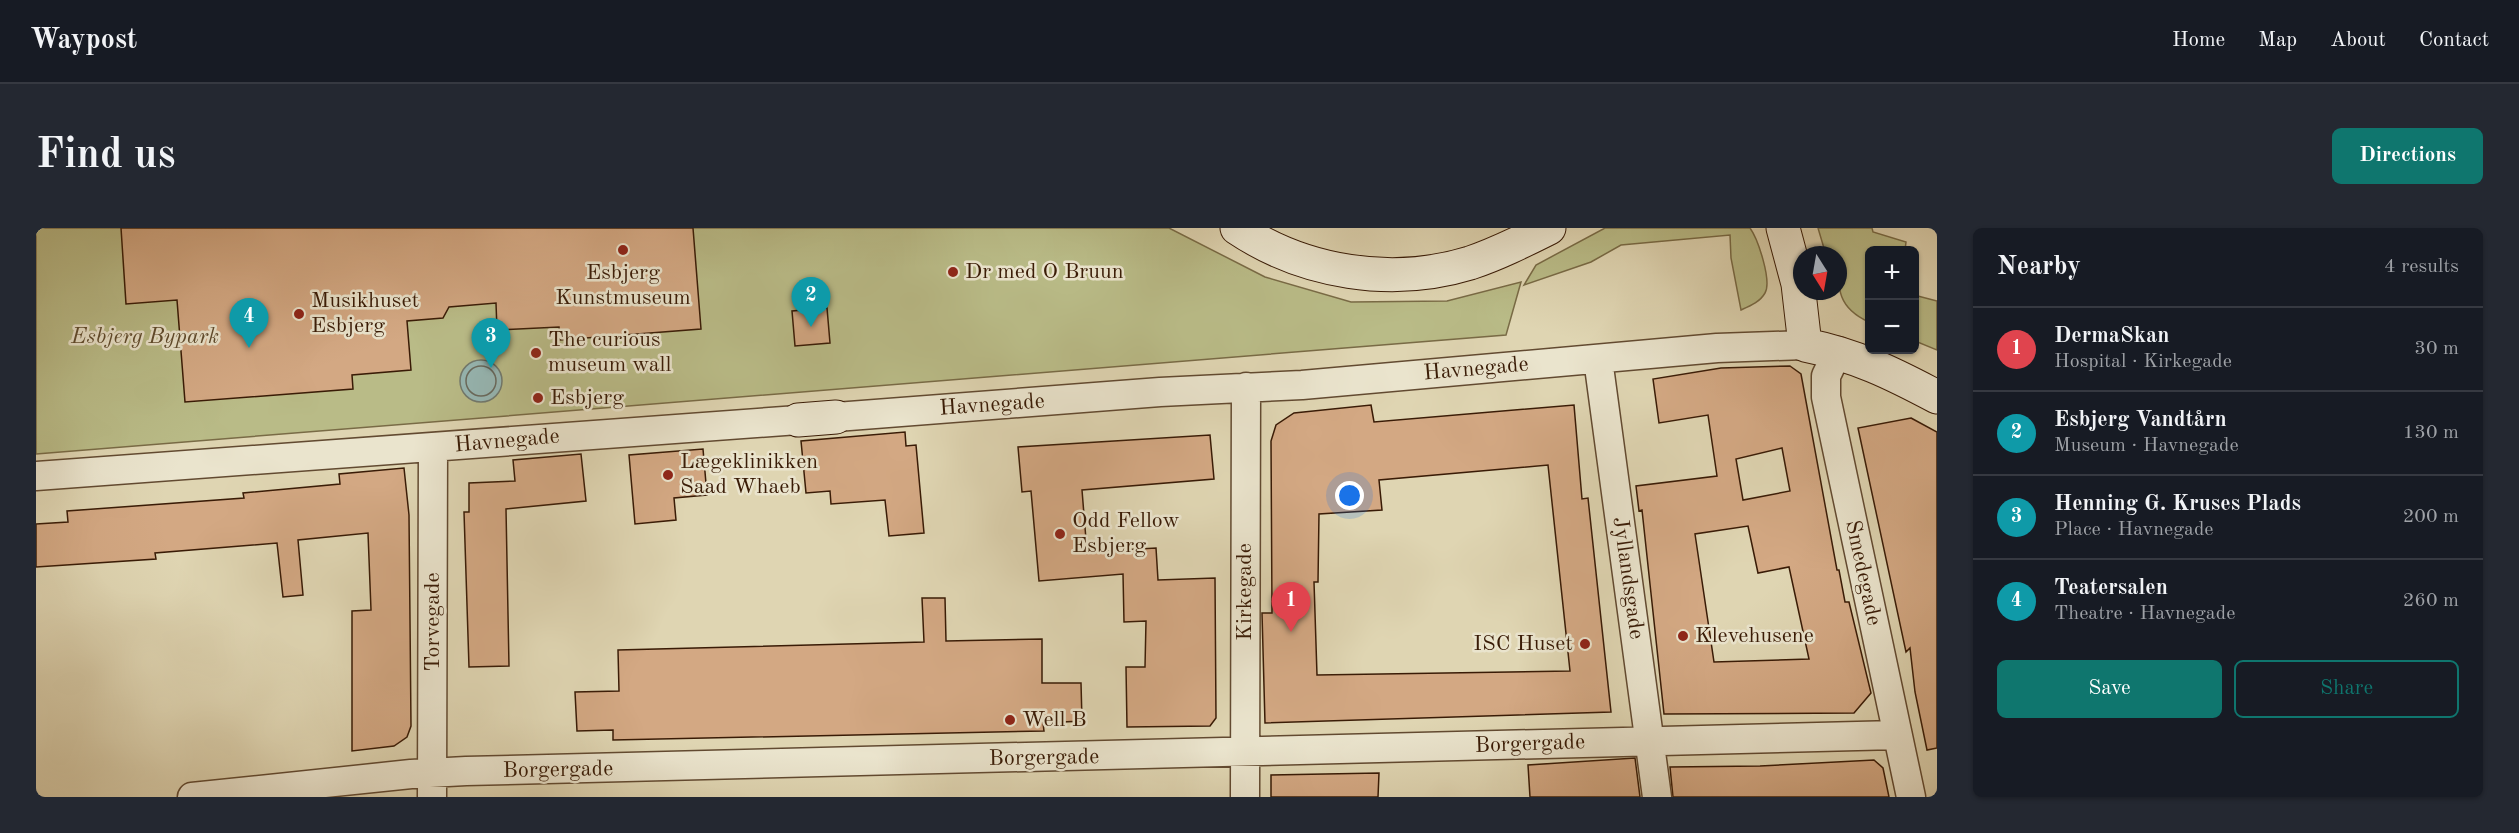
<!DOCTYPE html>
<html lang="en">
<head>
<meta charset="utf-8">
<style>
	body { margin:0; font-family:"Old Standard TT",serif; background:#242831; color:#f1f3f6 }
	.controls { position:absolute; right:18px; top:18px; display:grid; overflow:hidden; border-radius:9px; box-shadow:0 2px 4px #0004 }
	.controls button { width:54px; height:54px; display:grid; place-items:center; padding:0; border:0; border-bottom:2px solid #363941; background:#171b24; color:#f1f3f6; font:30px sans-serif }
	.compass { position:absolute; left:1757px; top:18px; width:54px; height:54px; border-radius:50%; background:#171b24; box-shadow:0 2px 4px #0004; rotate:169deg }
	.you { position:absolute; left:1314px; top:268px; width:21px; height:21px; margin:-15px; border:4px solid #fff; border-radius:50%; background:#1a73e8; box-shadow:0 0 0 9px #1a73e833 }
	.badge { display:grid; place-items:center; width:39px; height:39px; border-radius:50%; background:#0f766e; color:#fff; font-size:20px; font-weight:700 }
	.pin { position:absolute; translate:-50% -50px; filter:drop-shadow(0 2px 3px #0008) }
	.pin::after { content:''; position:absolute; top:32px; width:21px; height:18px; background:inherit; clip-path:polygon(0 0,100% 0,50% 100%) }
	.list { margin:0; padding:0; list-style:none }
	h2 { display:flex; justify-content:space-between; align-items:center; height:78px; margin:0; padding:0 24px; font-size:26px }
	h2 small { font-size:20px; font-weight:400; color:#9ea1a6 }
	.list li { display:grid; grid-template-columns:39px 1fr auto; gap:18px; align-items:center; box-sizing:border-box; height:84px; padding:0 24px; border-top:2px solid #363941 }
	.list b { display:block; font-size:22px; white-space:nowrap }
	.list p { margin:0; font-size:20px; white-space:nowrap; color:#9ea1a6 }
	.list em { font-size:20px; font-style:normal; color:#9ea1a6 }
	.actions { display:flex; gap:12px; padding:18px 24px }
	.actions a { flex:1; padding:14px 0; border:2px solid #0f766e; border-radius:9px; text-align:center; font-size:21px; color:#0f766e }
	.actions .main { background:#0f766e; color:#fff }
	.map { position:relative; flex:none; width:1901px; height:569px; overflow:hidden; border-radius:9px }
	header { display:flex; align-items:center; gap:36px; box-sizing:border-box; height:84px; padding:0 30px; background:#171b24; border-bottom:2px solid #363941 }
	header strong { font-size:28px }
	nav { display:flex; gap:33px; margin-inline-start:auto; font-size:21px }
	.intro { display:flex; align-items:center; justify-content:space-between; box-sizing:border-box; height:144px; padding:0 36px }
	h1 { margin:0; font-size:42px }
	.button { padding:15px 27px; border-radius:9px; background:#0f766e; color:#fff; font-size:21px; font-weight:700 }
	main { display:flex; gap:36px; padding:0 36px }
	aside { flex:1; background:#171b24; border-radius:9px; box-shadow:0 2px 4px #0004 }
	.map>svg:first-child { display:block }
</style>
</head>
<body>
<header>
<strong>Waypost</strong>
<nav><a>Home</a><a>Map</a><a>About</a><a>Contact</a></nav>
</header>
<div class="intro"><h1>Find us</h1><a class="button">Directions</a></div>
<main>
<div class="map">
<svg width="1901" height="569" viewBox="0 0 1901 569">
	<rect width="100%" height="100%" fill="#dfd5b2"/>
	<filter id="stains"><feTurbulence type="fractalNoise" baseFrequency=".00333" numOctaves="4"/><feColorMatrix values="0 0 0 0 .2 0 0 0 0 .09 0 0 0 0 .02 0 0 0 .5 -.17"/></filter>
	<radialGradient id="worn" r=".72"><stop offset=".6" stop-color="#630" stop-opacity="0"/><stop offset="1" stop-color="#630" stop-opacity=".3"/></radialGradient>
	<!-- green -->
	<path fill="#b9bb87" stroke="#796b46" stroke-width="1.5" d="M 0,0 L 1133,0 L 1229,49 L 1315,74 L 1411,73 L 1485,54 L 1470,107 L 0,226 Z
		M 1569,0 L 1714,0 C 1722,11 1736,53 1729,65 C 1724,74 1714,78 1705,82 L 1695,30 L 1694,7 L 1585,17 L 1555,34 L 1488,57 L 1500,37 Z
		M 1782,0 L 1836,0 L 1837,4 L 1870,14 L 1869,22 L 1834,22 L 1833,94 C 1800,79 1802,59 1802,27 L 1790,27 Z
		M 1878,67 L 1901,73 L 1901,122 L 1879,113 Z"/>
	<!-- water -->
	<path fill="#96b7b4" stroke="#71796e" stroke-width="1.5" d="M424 153a21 21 0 1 1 42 0a21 21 0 1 1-42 0Z"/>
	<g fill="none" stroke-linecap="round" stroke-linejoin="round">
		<!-- shore -->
		<path stroke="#68695d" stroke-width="1.5" d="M430 153a15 15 0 1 1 30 0a15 15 0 1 1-30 0Z"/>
	</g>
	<!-- building -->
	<path fill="#d3a883" stroke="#391b06" stroke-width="1.5" fill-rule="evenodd" d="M 85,0 L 657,0 L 665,101 L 524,112 L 523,99 L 461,102 L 460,75 L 413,79 L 407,90 L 371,93 L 375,142 L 316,147 L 317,161 L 149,174 L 141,72 L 90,76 Z
		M 791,80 L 794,115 L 759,118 L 756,83 Z
		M 1754,138 L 1765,146 L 1801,342 L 1803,342 L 1809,374 L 1813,374 L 1835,465 L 1818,485 L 1628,486 L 1606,282 L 1603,283 L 1600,258 L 1681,248 L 1672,187 L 1623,195 L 1617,151 L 1685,140 ZM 1746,220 L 1754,263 L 1707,272 L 1700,231 ZM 1712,298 L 1722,345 L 1753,339 L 1773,431 L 1678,434 L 1659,306 Z
		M 1335,177 L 1338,194 L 1538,177 L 1546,271 L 1552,270 L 1575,484 L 1229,495 L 1226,385 L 1236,385 L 1235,213 L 1240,197 L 1258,185 ZM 1512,237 L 1534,443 L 1281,447 L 1278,354 L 1282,354 L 1283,286 L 1346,282 L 1343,252 Z
		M 1875,190 L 1901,204 L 1901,520 L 1891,522 L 1879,464 L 1874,420 L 1870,424 L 1822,200 Z
		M 869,204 L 870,218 L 880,217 L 888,305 L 853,308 L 849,272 L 795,276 L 794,263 L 770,265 L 765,213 Z
		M 1174,207 L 1178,251 L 1046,262 L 1051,324 L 1120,320 L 1122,352 L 1179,350 L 1180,490 L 1174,498 L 1091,499 L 1090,439 L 1109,439 L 1110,393 L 1088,394 L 1087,346 L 1003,353 L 995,263 L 986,264 L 982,219 Z
		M 667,221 L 671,267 L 638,270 L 640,292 L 599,296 L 593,227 Z
		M 545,226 L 550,273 L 470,281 L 473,438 L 433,439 L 428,284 L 433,284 L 433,255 L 479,253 L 477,232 Z
		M 368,240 L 373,287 L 375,498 L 371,509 L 358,518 L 316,523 L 316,383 L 335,382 L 332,305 L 262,312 L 267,367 L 247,369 L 241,315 L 119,325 L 120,331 L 0,339 L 0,296 L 32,294 L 31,283 L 208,270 L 207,265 L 304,256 L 303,246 Z
		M 886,370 L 909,370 L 910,413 L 1006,411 L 1006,455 L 1045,455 L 1046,493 L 1007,495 L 1008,503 L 577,512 L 577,502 L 541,503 L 539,464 L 583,463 L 582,422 L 888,414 Z
		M 1599,530 L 1604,569 L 1494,569 L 1492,537 Z
		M 1838,532 L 1847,540 L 1853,569 L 1637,569 L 1634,539 L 1724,538 Z
		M 1343,545 L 1342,569 L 1235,569 L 1235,547 Z"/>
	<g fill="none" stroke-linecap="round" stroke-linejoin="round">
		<!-- street casing -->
		<g stroke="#624a31" stroke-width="31">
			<path id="street" d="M 1802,123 L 1790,148 L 1790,169 L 1875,569
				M 1562,131 L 1621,569
				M 800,189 L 1124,164 L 1266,157 L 1681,120 L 1769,117
				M 0,248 L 762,192
				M 156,569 L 375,546 L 430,543 L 1861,507
				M 396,569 L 397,219
				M 1209,569 L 1210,159"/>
		</g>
		<!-- secondary casing -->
		<g stroke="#391b06" stroke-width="35">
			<path id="secondary" d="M 1201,0 C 1268,45 1356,59 1434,35 C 1461,26 1487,13 1513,0
				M 1747,0 L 1762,56 L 1769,117 C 1819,127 1856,145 1901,169
				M 762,192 L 800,189"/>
		</g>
		<!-- street -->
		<use href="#street" stroke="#eae4cd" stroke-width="28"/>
		<!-- secondary -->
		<use href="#secondary" stroke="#eae4cd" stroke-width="33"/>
	</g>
	<!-- markers -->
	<g fill="#8f2418" stroke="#eae4cd" stroke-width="2">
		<circle cx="587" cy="22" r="6"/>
		<circle cx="917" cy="44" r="6"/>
		<circle cx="263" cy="86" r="6"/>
		<circle cx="500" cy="125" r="6"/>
		<circle cx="502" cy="170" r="6"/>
		<circle cx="632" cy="247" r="6"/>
		<circle cx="1024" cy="306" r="6"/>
		<circle cx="1647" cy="408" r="6"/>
		<circle cx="1549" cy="416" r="6"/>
		<circle cx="974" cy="492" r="6"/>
	</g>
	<g text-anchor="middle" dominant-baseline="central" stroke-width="5" stroke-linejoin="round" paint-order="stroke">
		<!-- poi labels -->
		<g font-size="22" fill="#391b06" stroke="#eae4cd" text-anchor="start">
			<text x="929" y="44">Dr med O Bruun</text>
			<text x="587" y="45" text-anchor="middle">Esbjerg<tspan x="587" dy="25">Kunstmuseum</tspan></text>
			<text x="275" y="73">Musikhuset<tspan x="275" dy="25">Esbjerg</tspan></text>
			<text x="512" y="112">The curious<tspan x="512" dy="25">museum wall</tspan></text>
			<text x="514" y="170">Esbjerg</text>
			<text x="644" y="234">Lægeklinikken<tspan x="644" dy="25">Saad Whaeb</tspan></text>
			<text x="1036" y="293">Odd Fellow<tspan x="1036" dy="25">Esbjerg</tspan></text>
			<text x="1659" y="408">Klevehusene</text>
			<text x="1537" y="416" text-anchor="end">ISC Huset</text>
			<text x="986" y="492">Well B</text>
		</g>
		<!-- park labels -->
		<g font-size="22" font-style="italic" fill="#5f4b2d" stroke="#eae4cd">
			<text x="109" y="109">Esbjerg Bypark</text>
		</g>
		<!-- street labels -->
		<g font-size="22" fill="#391b06" stroke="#eae4cd">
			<text transform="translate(1440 141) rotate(-5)">Havnegade</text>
			<text transform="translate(956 177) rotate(-4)">Havnegade</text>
			<text transform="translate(471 213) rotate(-5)">Havnegade</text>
			<text transform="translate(1827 345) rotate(78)">Smedegade</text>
			<text transform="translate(1592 350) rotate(82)">Jyllandsgade</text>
			<text transform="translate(1209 364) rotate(-90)">Kirkegade</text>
			<text transform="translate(397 394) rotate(-90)">Torvegade</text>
			<text transform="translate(1494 516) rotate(-2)">Borgergade</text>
			<text transform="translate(1008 530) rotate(-1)">Borgergade</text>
			<text transform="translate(522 542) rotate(-1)">Borgergade</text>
		</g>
	</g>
	<rect width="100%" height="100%" filter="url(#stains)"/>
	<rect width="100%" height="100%" fill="url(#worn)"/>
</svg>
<div class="controls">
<button>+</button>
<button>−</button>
</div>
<svg class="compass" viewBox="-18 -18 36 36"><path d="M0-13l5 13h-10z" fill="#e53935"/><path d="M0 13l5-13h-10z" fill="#9ea1a6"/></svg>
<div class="you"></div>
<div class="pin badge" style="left:1255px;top:404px;background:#e0444e">1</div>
<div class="pin badge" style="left:775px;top:99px;background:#0f9aa8">2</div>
<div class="pin badge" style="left:455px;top:140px;background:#0f9aa8">3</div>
<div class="pin badge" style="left:213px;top:120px;background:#0f9aa8">4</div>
</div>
<aside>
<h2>Nearby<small>4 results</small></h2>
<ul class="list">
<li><span class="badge" style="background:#e0444e">1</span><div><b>DermaSkan</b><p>Hospital · Kirkegade</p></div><em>30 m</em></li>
<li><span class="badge" style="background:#0f9aa8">2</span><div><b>Esbjerg Vandtårn</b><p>Museum · Havnegade</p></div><em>130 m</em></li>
<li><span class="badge" style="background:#0f9aa8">3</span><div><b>Henning G. Kruses Plads</b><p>Place · Havnegade</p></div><em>200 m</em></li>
<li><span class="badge" style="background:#0f9aa8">4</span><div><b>Teatersalen</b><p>Theatre · Havnegade</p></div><em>260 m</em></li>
</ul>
<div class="actions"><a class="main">Save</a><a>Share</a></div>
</aside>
</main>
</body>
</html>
